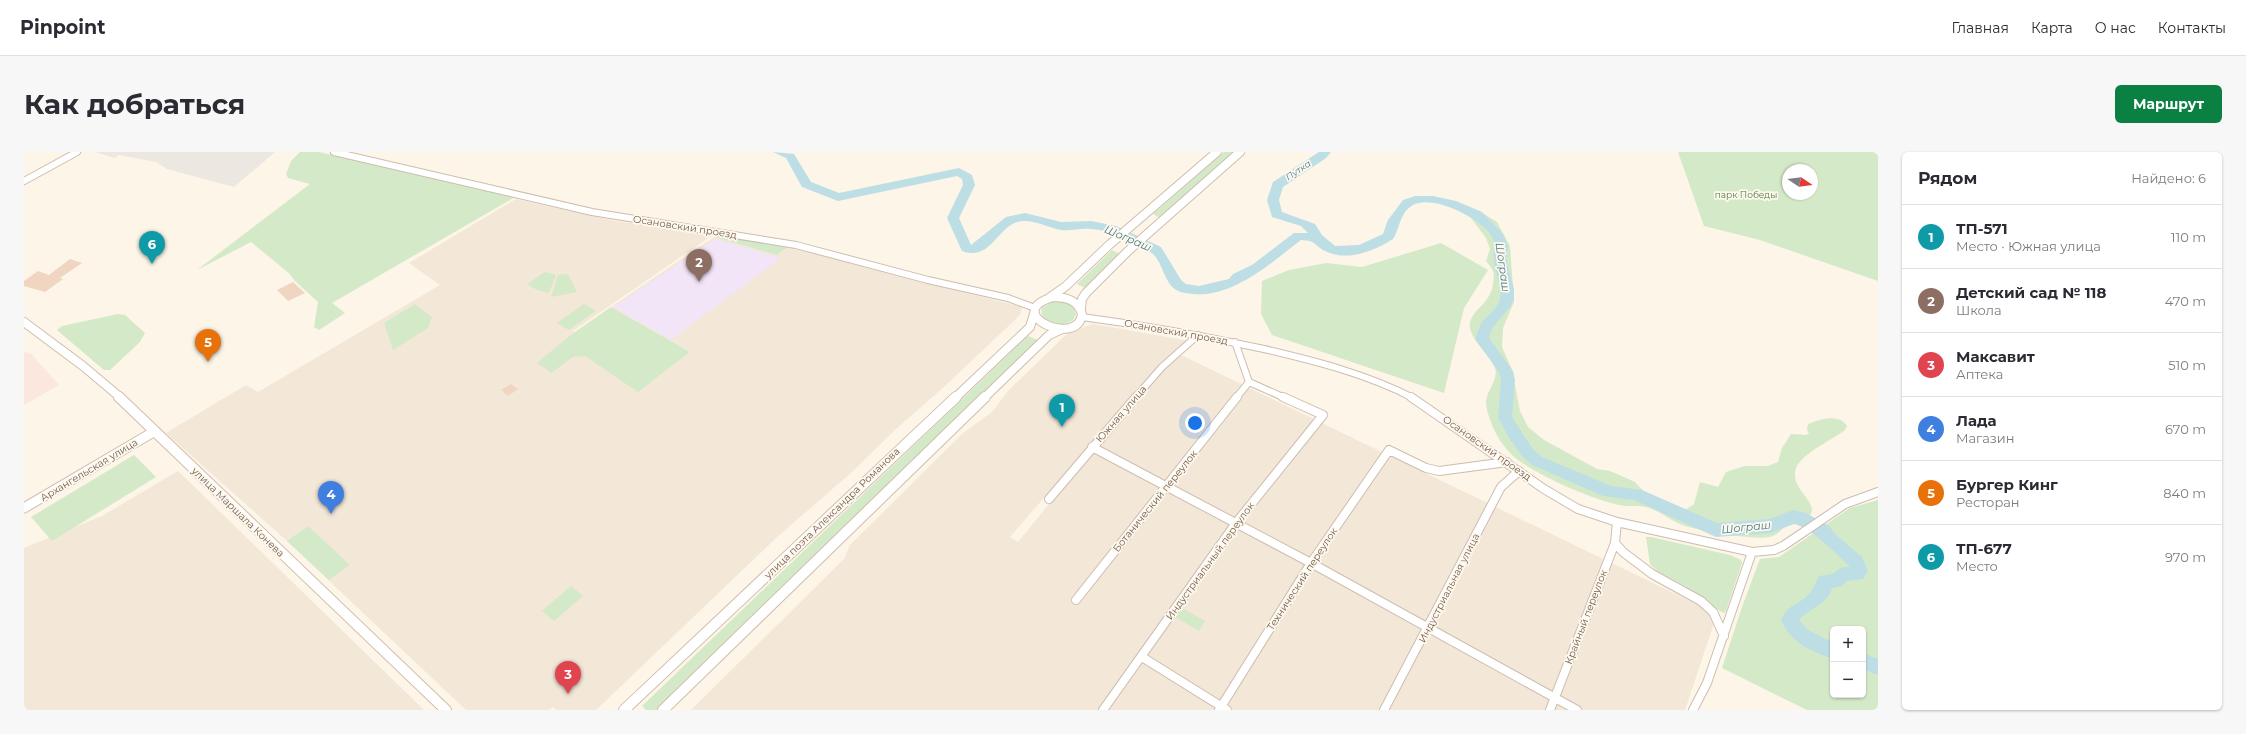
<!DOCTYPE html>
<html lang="ru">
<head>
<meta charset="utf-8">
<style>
	body { margin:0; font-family:Montserrat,sans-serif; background:#f7f7f7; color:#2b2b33 }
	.controls { position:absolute; right:12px; bottom:12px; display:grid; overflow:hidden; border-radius:6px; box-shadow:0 1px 3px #0004 }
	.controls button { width:36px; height:36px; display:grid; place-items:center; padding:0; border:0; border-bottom:1px solid #e1e1e2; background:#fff; color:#2b2b33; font:20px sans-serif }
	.compass { position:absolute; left:1758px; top:12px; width:36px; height:36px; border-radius:50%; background:#fff; box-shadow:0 1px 3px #0004; rotate:103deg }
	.you { position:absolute; left:1171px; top:271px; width:14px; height:14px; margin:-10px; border:3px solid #fff; border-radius:50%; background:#1a73e8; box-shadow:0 0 0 6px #1a73e833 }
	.badge { display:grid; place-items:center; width:26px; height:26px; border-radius:50%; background:#0b8043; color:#fff; font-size:13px; font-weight:700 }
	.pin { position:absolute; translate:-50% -33px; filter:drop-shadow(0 1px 2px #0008) }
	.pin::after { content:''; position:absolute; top:21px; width:14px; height:12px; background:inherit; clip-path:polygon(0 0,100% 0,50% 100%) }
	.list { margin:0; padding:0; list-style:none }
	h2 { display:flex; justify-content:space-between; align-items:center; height:52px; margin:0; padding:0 16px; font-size:17px }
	h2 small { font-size:13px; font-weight:400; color:#7c7c81 }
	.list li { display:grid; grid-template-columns:26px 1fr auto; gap:12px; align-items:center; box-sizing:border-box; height:64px; padding:0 16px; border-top:1px solid #e1e1e2 }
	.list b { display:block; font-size:15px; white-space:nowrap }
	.list p { margin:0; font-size:13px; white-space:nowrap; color:#7c7c81 }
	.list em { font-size:13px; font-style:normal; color:#7c7c81 }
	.map { position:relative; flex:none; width:1854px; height:558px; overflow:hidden; border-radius:6px }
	header { display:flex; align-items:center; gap:24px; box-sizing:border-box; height:56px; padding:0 20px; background:#fff; border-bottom:1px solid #e1e1e2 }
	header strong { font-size:19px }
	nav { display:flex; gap:22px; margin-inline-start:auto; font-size:14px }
	.intro { display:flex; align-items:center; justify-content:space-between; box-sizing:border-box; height:96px; padding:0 24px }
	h1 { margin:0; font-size:28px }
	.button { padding:10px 18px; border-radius:6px; background:#0b8043; color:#fff; font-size:14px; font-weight:700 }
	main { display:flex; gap:24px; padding:0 24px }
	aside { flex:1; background:#fff; border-radius:6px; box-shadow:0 1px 3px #0004 }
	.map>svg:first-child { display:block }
</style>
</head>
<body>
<header>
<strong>Pinpoint</strong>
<nav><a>Главная</a><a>Карта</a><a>О нас</a><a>Контакты</a></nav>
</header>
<div class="intro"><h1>Как добраться</h1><a class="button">Маршрут</a></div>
<main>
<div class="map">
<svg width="1854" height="558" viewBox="0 0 1854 558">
	<rect width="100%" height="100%" fill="#fcf5e8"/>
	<!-- residential -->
	<path fill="#f3e7d7" d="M 492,47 L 591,69 L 690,82 L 549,179 L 627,230 L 666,200 L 587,155 L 690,85 L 753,103 L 764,95 L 998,155 L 996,163 L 922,233 L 872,277 L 828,320 L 752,386 L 572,558 L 533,558 L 529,555 L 525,558 L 442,558 L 263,389 L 142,281 L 222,233 L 234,240 L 416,133 L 385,111 Z
		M 1069,172 L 1165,189 L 1135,213 L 986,385 L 994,390 L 1072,295 L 1141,217 L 1157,203 L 1693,462 L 1661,558 L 667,558 L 820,407 L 826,393 L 938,282 L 968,260 L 984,239 L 1044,181 Z
		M 154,319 L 400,558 L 0,558 L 0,396 L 78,364 Z"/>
	<!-- commercial -->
	<path fill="#fbe7dd" d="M 0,200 L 7,202 L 35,233 L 0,253 Z"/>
	<!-- industrial -->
	<path fill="#ede7e1" d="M 71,0 L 251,0 L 210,35 L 143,17 L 132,10 L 95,3 L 91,6 Z"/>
	<!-- education -->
	<path fill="#f2e5f8" d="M 691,87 L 757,106 L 647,188 L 589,155 Z"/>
	<!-- green -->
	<path fill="#d4e9c7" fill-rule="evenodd" d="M 276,0 L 295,0 L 491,45 L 308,151 L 321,161 L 295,178 L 290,175 L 294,150 L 271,129 L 266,122 L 227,90 L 173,118 L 286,32 L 264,26 L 262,22 L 267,9 Z
		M 1200,0 L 1210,0 L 1136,66 L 1129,62 Z
		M 1654,0 L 1851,0 L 1854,2 L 1854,129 L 1736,88 L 1680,74 ZM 1764,18 L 1788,18 L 1788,42 L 1764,42 Z
		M 1460,62 L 1473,70 L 1486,94 L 1490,150 L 1479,176 L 1478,195 L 1488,218 L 1496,259 L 1504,275 L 1520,288 L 1573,317 L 1586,319 L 1611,330 L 1625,345 L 1648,355 L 1661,358 L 1670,352 L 1676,330 L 1694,335 L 1702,320 L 1721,314 L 1744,314 L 1754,310 L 1758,296 L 1767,282 L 1782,283 L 1785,281 L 1783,278 L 1784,272 C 1796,267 1815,261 1823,274 L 1820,279 C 1808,287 1779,302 1773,314 C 1761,338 1804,352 1781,368 C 1777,370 1772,369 1768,371 C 1761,373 1756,381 1749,384 C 1735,390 1673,378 1658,373 C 1646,368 1634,358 1622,355 C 1614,353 1604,355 1595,353 C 1567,347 1509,322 1488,303 C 1479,294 1471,282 1467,270 C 1465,265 1462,256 1462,250 C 1462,239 1475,228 1471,216 C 1466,203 1443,184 1446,171 C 1449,156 1466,153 1469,132 C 1471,121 1469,117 1462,109 L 1466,97 L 1462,86 L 1447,66 L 1450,63 Z
		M 693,82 L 764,95 L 753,103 L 690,85 Z
		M 1417,91 L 1464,118 L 1440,156 L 1420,241 L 1248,183 L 1237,162 L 1238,129 L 1265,118 L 1302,111 L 1338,115 Z
		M 1088,98 L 1096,102 L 1061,136 L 1053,132 Z
		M 521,120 L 532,123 L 525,141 L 513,138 L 503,132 Z
		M 544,122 L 553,140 L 527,145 L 534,123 Z
		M 1030,149 C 1040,149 1049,151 1052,162 L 1049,168 C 1040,176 1013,173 1018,156 Z
		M 391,152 L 408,165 L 404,176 L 369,198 L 360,171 Z
		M 560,152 L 572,159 L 545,178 L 533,171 Z
		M 587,155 L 666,200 L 614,240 L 561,204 L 549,205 L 527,221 L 513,211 L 548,182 Z
		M 94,162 L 101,163 L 121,181 L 116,190 L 86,218 L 80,218 L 33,178 L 38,174 Z
		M 1004,184 L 1014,188 L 633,558 L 622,558 L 618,554 Z
		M 110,303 L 132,325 L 28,389 L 7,365 Z
		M 1854,348 L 1854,558 L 1783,558 L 1698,516 L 1718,455 L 1736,407 L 1755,405 L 1826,356 ZM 1809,477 L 1839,477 L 1839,543 L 1809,543 Z
		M 284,374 L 326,413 L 305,428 L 263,389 Z
		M 1622,385 L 1627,385 L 1706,403 L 1717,408 L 1718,411 L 1702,459 L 1700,461 L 1696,459 L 1661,434 L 1633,419 L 1626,412 Z
		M 547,434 L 559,444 L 530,469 L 518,459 Z
		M 1158,456 L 1181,469 L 1175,479 L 1151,465 Z"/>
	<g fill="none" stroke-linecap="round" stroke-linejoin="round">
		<!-- river -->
		<path fill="#bddee5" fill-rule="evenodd" d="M 749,0 L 770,2 L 787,30 L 815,41 L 935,16 L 948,23 L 951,33 L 935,66 L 947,93 L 982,65 L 1001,61 L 1037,70 L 1067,69 L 1092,74 L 1137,95 L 1157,128 L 1162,132 L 1175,134 L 1205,127 L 1209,122 L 1228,113 L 1270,81 L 1284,81 L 1277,74 L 1248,65 L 1243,48 L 1249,30 L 1295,0 L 1307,0 L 1302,6 L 1259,35 L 1255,48 L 1258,60 L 1291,72 L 1298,83 L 1311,94 L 1335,93 L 1359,82 L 1364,68 L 1379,48 L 1391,44 L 1409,44 L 1432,49 L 1458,60 L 1479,82 L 1484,95 L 1482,107 L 1490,137 L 1490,147 L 1486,155 L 1469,175 L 1465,186 L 1489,219 L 1491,228 L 1488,265 L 1508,296 L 1518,305 L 1587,334 L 1618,338 L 1693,371 L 1745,367 L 1769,358 L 1782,361 L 1805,374 L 1812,383 L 1838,405 L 1844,419 L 1839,427 L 1822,429 L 1818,434 L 1808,436 C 1804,453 1785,456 1775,468 L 1784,478 L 1809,491 L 1809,507 C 1787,499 1767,491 1757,468 C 1765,452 1770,455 1782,445 C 1789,439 1791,432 1795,424 C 1799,423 1805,423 1808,422 C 1817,417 1813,415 1826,415 C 1814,403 1785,374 1770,372 L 1746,381 L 1692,385 L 1610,348 L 1579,344 L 1508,313 L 1498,304 L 1485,286 L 1474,265 L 1477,228 L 1475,220 L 1451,187 C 1453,181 1455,175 1458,170 C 1463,163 1475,156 1476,146 C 1479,133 1470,120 1470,107 C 1469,98 1473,92 1467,83 C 1456,66 1409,42 1389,53 C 1376,60 1376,76 1369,87 C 1350,99 1323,110 1301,99 C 1289,93 1294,89 1277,88 C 1247,111 1208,146 1169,142 C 1164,141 1158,141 1154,139 C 1139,132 1139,107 1126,100 C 1109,90 1087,78 1067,77 C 1057,76 1047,79 1037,78 C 1025,76 1013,69 1001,69 C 974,68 969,111 938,99 L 923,66 L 939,33 L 938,27 L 933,24 L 814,49 L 778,35 L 762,6 Z
			M 1839,501 L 1854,507 L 1854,523 L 1839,517 Z"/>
	</g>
	<!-- building -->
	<path fill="#f0d5c1" d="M 46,107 L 58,111 L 36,126 L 39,127 L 21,140 L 0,134 L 0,129 L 14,119 L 25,123 Z
		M 269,130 L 281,141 L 264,149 L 253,138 Z
		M 487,232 L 494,237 L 484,244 L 477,238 Z"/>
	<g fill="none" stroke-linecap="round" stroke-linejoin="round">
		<!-- minor-far1 casing -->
		<g stroke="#cdbdaf" stroke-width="8">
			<path id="minor-far1" d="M 310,0 L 568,60 L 772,93 L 904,128 L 984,146 L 1011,156
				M 0,29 L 53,0
				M 1058,165 C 1119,173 1180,184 1240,197 C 1291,209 1343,222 1389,246
				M 1211,190 L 1225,230 L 1261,246
				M 1111,246 L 1138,215 L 1174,183
				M 1212,246 L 1225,230"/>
		</g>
		<!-- minor casing -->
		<g stroke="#cdbdaf" stroke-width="10">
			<path id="minor" d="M 1387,245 L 1520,337 L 1554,357 L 1593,370 L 1728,400 L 1750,398 L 1759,394 L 1821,352 L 1854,340
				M 1068,295 L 1287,411 L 1553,558
				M 1025,347 L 1112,245
				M 1591,391 L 1599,400 L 1628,422 L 1677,449 L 1689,460 L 1700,484
				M 1052,448 L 1213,245
				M 1118,505 L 1203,558
				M 1079,558 L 1212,371 L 1299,263 L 1259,245
				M 1195,558 L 1287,411 L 1365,298 L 1402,316 L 1415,319 L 1483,310
				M 1360,558 L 1477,335 L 1495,319
				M 1526,558 L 1591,391 L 1593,370
				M 1669,558 L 1683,531 L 1728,400"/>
		</g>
		<!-- tertiary casing -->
		<g stroke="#cdbdaf" stroke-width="11">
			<path id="tertiary" d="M 0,356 L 131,279"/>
		</g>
		<!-- secondary-far1 casing -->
		<g stroke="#d0beac" stroke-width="10">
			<path id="secondary-far1" d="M 1029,145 C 1042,145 1054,148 1058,162 C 1054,197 976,161 1029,145 Z
				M 1025,146 L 1042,134 L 1085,93 L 1193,0
				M 1057,156 L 1058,147 L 1062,141 L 1104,99 L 1216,0
				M 0,170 L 59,214 L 97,246
				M 931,246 L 1006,175 L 1010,162
				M 960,246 L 1025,183 L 1038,177"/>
		</g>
		<!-- secondary casing -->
		<g stroke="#d0beac" stroke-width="12">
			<path id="secondary" d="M 95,245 L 422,558
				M 600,558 L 932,245
				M 639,558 L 961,245"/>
		</g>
		<!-- minor-far1 -->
		<use href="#minor-far1" stroke="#fff" stroke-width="6"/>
		<!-- minor -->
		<use href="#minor" stroke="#fff" stroke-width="8"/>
		<!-- tertiary -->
		<use href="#tertiary" stroke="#fff" stroke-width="9"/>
		<!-- secondary-far1 -->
		<use href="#secondary-far1" stroke="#fff" stroke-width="8"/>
		<!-- secondary -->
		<use href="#secondary" stroke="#fff" stroke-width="10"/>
	</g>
	<g text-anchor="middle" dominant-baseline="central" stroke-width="3.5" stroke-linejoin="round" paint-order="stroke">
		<!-- far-water labels -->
		<g font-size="9" font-style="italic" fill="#477a87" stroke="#fef9ef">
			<text transform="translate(1274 18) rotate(-34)">Путка</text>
		</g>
		<!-- far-park labels -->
		<g font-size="9" fill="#537a45" stroke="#fef9ef">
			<text x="1722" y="42">парк Победы</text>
		</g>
		<!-- street labels -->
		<g font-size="10" fill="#755d4d" stroke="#fef9ef">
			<text transform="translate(661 75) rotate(9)">Осановский проезд</text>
			<text transform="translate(1152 180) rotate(10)">Осановский проезд</text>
			<text transform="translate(1097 262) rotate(-49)">Южная улица</text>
			<text transform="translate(1463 296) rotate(35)">Осановский проезд</text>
			<text transform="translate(65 318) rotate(-31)">Архангельская улица</text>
			<text transform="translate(1131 349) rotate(-51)">Ботанический переулок</text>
			<text transform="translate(214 360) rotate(44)">улица Маршала Конева</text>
			<text transform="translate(808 361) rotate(-44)">улица поэта Александра Романова</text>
			<text transform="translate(1186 409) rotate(-54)">Индустриальный переулок</text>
			<text transform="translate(1278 427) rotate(-57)">Технический переулок</text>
			<text transform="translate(1425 436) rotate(-63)">Индустриальная улица</text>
			<text transform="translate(1562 465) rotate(-69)">Крайный переулок</text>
		</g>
		<!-- water labels -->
		<g font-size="11" font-style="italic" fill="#477a87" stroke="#fef9ef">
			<text transform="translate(1104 86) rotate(23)">Шограш</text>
			<text transform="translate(1479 115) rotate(82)">Шограш</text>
			<text transform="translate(1722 375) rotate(-6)">Шограш</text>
		</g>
	</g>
</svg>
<div class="controls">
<button>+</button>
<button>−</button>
</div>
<svg class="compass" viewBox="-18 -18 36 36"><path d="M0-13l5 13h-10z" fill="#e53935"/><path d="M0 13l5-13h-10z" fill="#7c7c81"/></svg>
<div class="you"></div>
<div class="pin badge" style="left:1038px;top:275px;background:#0f9aa8">1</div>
<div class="pin badge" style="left:675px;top:130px;background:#8d6e63">2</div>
<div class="pin badge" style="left:544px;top:542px;background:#e0444e">3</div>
<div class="pin badge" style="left:307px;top:362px;background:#3f7fe0">4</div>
<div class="pin badge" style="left:184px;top:210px;background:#e8710a">5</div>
<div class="pin badge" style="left:128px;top:112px;background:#0f9aa8">6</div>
</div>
<aside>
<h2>Рядом<small>Найдено: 6</small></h2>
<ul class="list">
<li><span class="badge" style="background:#0f9aa8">1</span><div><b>ТП-571</b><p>Место · Южная улица</p></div><em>110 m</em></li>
<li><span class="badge" style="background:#8d6e63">2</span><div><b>Детский сад № 118</b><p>Школа</p></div><em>470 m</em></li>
<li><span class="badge" style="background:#e0444e">3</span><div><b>Максавит</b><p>Аптека</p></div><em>510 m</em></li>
<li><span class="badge" style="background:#3f7fe0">4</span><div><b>Лада</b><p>Магазин</p></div><em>670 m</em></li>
<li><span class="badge" style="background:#e8710a">5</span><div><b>Бургер Кинг</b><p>Ресторан</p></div><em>840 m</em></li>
<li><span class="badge" style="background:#0f9aa8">6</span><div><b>ТП-677</b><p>Место</p></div><em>970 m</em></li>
</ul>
</aside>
</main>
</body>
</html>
